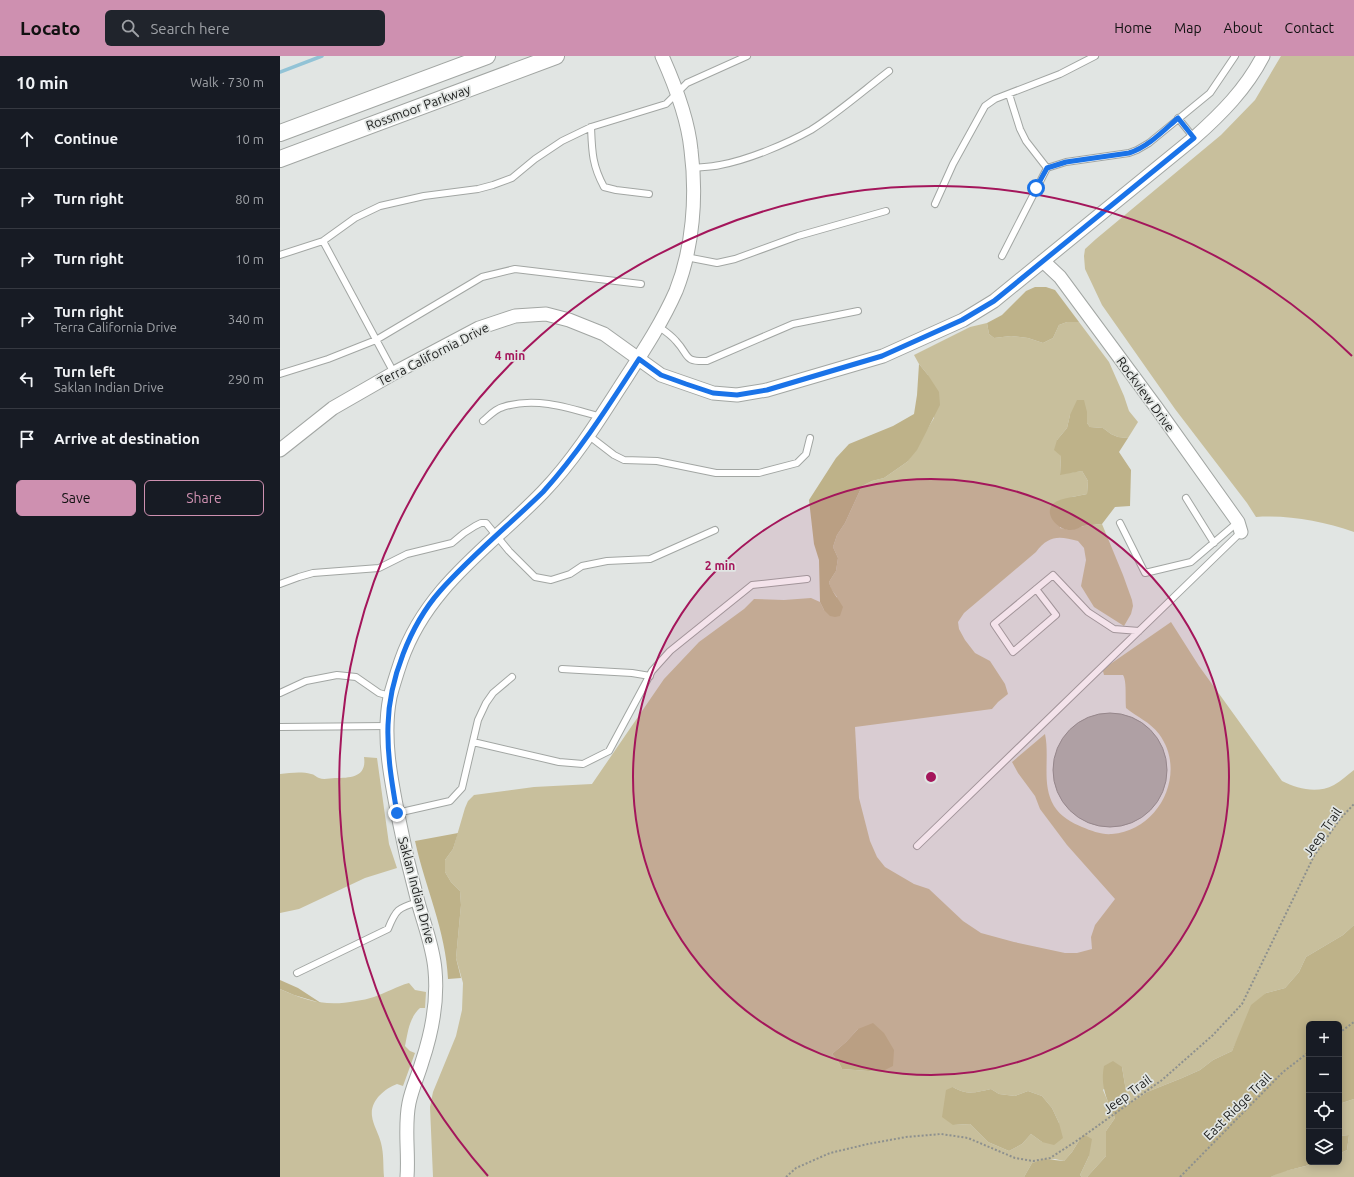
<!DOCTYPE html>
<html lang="en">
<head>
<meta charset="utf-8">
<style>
	body { margin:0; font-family:Ubuntu,sans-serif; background:#20242c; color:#f1f3f6 }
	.controls { position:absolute; right:12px; bottom:12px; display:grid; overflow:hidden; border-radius:6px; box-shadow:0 2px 10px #0003 }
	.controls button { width:36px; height:36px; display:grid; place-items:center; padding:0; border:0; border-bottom:1px solid #363941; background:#171b24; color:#f1f3f6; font:20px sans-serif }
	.stop { position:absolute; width:12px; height:12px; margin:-9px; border:3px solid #1a73e8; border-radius:50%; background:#fff }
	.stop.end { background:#1a73e8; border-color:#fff; box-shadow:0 1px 4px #0008 }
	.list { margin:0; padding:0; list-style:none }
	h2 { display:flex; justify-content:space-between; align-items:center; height:52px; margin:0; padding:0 16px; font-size:17px }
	h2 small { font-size:13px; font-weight:400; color:#9ea1a6 }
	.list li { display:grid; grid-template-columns:26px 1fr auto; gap:12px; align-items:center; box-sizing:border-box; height:60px; padding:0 16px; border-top:1px solid #363941 }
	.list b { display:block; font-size:15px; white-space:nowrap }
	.list p { margin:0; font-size:13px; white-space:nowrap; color:#9ea1a6 }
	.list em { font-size:13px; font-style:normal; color:#9ea1a6 }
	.actions { display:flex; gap:8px; padding:12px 16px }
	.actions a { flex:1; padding:9px 0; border:1px solid #ce90b0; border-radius:6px; text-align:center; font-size:14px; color:#ce90b0 }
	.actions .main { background:#ce90b0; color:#111 }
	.icon { flex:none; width:22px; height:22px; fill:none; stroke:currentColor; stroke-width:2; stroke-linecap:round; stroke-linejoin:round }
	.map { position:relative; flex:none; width:1074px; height:1121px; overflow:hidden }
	header { display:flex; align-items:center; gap:24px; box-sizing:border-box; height:56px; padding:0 20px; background:#ce90b0; color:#111 }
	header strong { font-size:19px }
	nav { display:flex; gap:22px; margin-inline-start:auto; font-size:14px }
	.search { width:280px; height:36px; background:#20242c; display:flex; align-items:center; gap:10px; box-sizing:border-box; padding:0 14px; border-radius:6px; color:#9ea1a6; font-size:15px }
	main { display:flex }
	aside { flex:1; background:#171b24 }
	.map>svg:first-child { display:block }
</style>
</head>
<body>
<header>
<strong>Locato</strong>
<div class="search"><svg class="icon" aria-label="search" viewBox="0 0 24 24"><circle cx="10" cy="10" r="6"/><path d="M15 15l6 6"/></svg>Search here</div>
<nav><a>Home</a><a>Map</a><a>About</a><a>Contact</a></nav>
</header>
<main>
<aside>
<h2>10 min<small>Walk · 730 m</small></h2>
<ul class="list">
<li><svg class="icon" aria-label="ahead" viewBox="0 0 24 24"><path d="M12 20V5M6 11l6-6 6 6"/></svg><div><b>Continue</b></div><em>10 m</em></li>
<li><svg class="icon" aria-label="right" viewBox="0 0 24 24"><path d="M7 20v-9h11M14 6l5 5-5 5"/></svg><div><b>Turn right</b></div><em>80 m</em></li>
<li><svg class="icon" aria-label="right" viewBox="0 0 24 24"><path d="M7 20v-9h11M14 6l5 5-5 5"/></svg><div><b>Turn right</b></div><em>10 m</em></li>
<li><svg class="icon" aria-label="right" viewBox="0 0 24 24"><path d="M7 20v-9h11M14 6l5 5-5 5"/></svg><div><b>Turn right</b><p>Terra California Drive</p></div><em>340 m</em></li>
<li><svg class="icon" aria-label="left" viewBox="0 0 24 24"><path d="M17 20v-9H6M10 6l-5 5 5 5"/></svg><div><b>Turn left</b><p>Saklan Indian Drive</p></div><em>290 m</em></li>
<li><svg class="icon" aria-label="arrive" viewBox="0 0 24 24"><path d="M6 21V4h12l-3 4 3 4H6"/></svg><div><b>Arrive at destination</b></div></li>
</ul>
<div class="actions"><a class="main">Save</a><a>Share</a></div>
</aside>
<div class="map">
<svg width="1074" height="1121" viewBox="0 0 1074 1121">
	<rect width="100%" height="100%" fill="#e1e5e3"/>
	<!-- green -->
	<path fill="#c8bf9c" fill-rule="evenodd" d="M 1001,0 L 1074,0 L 1074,476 C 1042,465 1009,459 976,461 L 967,447 L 895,353 L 822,249 L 805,213 L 804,200 L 805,193 L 816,183 L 941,79 L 975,44 Z
		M 787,266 L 799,266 L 829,306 L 844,340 L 849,355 L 858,366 L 848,382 L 838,381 L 831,378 L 823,372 L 810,371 L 807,367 L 807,356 L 790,359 L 787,372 L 777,384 L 781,400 L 780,418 L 802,415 L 808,425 L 807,438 L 792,441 L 780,472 L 791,474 L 804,470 L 822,468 L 843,519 L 852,544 L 853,550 L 851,558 L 844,570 L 814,551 L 801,530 L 806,504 L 804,492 L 798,485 C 779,480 769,479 756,496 L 684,557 L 678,566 L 679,573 L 685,584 L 695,597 L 710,605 L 725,628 L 728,638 L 718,646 L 712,653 L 575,671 L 579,742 L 590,785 L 597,801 L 605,811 L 634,828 L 649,833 L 683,865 L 701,877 L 734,886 L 785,897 L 797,897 L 812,893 L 811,881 L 815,869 L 835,843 L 787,789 L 760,753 L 755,740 L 738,717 L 732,706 L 765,678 C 770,702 761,728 774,750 C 780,760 792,767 802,771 C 812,775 822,779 832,778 C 879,775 908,717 879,678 C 870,666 857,661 846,652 C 845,643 847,625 843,619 L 824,619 L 823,615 L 826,611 L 891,566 L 919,610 L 1002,725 C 1018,733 1037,738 1054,729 C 1061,725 1067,719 1074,714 L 1074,869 L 1063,879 L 1026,901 L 1019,916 L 1005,932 L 986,937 L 964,969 L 952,995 L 933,1004 L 920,1014 L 902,1022 L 867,1036 L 852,1046 L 847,1041 L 842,1011 L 823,1034 L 835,1062 L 826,1075 L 826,1100 L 807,1121 L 802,1121 L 800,1119 L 809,1100 L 803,1078 L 792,1096 L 784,1105 L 775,1103 L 752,1107 L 744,1121 L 153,1121 L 150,1051 L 153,1036 L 176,980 L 182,954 L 183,927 L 176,902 L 181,849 L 180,835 L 171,826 L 165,816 L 165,804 L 173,793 L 185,752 L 188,745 L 194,739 L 254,731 L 312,728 L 384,623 L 419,586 L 464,553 L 474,543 L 504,544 L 531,542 L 540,546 L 544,554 L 557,541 L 551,533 L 549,526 L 556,515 L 558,502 L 553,491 L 557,479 L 565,467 L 582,430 L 592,425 L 604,422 L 627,406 L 654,362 L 648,319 L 639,308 L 634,299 L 690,271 L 707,267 L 709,278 L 714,282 L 731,280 L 748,282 L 763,287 L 773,282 L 779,269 ZM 578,973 L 601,1016 L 562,1013 L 558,1005 L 552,998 L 566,986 ZM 673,1031 C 687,1040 697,1036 711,1033 L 719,1038 L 735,1040 L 748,1035 L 762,1040 L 772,1052 L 779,1067 L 762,1086 L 751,1078 L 742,1088 L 729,1095 L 708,1086 L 690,1068 L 673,1069 Z
		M 84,701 L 97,702 L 109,788 L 117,812 L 85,822 L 19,853 L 0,857 L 0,718 C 10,717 21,715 31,718 C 34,718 36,721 39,722 C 44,724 50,722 55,722 C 71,722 87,721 84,701 Z
		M 129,927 L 135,934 L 146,936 L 145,952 L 140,952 C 129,962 128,976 125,990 L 130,995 L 135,997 L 123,1030 L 117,1028 C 104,1033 90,1045 92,1060 C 93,1069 99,1078 101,1087 C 104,1098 103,1110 104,1121 L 0,1121 L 0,933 C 27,945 46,951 76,945 C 82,944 88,943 94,941 C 106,937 117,930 129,927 Z
		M 1074,1043 L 1074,1121 L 991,1121 L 1000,1116 L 1026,1110 L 1038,1106 L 1059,1106 L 1059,1098 L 1067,1094 L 1069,1079 L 1059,1080 L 1059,1048 Z"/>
	<!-- forest -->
	<path fill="#beb289" d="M 755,231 L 766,231 L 775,234 L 799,266 L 787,266 L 779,269 L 773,282 L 763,287 L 748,282 L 731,280 L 714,282 L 709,278 L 707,267 L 722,259 L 746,235 Z
		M 639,308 L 648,319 L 659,336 L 660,349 L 637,394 L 627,406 L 604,422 L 592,425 L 582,430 L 565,467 L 557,479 L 553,491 L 558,502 L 556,515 L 549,526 C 551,535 558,542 563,551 L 560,560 L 555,561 L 550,560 L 544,554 L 540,546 L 539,504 L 534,488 L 529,444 L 556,402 L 569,388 L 613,370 L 634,358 L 637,339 Z
		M 797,344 L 804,344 L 807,356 L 807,367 L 810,371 L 823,372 L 831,378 L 838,381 L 848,382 L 839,396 L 851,414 L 850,450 L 835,451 L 822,468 C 815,469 809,469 803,470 C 799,472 795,474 791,474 C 778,475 762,457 774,447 C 780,442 799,440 807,438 L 808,425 L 802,415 L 780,419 L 781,400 L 774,394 L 777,384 L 787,372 L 790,359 Z
		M 178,777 L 173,793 L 165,804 L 165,816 L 171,826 L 180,835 L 181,849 L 176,902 L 181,922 L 168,923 C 166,875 145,831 135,785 Z
		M 1074,869 L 1074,1043 L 1059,1048 L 1059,968 L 1029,968 L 1029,1106 L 1038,1106 C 1023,1112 1006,1113 991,1121 L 807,1121 L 826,1100 L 826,1075 L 835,1062 C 827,1043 820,1031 824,1010 L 833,1005 L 842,1011 L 847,1041 L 852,1046 L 867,1036 L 902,1022 L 920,1014 L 933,1004 L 952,995 L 971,949 L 986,937 L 1005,932 L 1019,916 L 1026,901 L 1063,879 Z
		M 0,924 L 18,932 L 41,947 L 14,939 L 0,933 Z
		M 593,967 L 604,977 L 614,994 L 613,1010 L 601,1016 L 562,1013 L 558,1005 L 552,998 L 566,986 L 578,973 Z
		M 673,1031 C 687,1040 697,1036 711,1033 L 719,1038 L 735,1040 L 748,1035 L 762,1040 L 772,1052 L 779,1067 L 783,1082 L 774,1089 L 762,1086 L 751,1078 L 742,1088 L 729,1095 L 708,1086 L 690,1068 L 673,1069 L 662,1061 L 666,1034 Z
		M 803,1078 L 812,1083 L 809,1100 L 800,1119 L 802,1121 L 744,1121 L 752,1107 L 765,1103 L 784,1105 L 792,1096 Z
		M 1069,1079 L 1067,1094 L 1059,1098 L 1059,1080 Z"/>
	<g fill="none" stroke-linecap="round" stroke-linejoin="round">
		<!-- stream -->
		<path stroke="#92c3d6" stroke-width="3.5" d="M 0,16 L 42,0"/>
	</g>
	<!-- building -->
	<path fill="#b1b3af" stroke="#949692" d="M773 714a57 57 0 1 1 114 0a57 57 0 1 1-114 0Z"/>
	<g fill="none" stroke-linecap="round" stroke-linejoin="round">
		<!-- service casing -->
		<g stroke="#a2a6a3" stroke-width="8">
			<path id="service" d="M 729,38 L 740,73 L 746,85 L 767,112
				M 898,62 L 914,82
				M 311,71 C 312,95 312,109 324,131 L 336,134 L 369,138
				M 412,112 C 421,111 431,111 440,109 C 468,104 506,88 531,74 C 558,57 583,35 609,15
				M 655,148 L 673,108 L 705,50 L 715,43 L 780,18 L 815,0
				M 43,185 L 114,317
				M 0,199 L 43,185 L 75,162 L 100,150 L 144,140 L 198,133 L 213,129 L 232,122 L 255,103 L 282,85 L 311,71 L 386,48 L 407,27 L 467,0
				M 722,200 L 767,112 L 786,106 L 849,97 L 857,94 L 869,87 L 930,37 L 955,0
				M 406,201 L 437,207 L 455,203 L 518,180 L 606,155
				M 379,271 C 385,275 391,279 396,285 C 410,300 403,306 427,305 L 513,268 L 578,255
				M 0,318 L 48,303 L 96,284 L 202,221 L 235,213 L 361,228
				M 203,365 C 209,360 215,353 223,351 C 255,340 290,352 321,361
				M 308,379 L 334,399 L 344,404 L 377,405 L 436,417 L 479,417 L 517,407 L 526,398 L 530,382
				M 906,442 L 934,487
				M 840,467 L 865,517 L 911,506 L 958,466
				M 0,528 L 19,521 L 33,517 L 99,512 L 127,498 L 172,487 L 184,477 L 195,470 L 201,467 L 206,467 L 229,495 L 255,521 L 271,524 L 290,518 L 302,510 L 327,505 L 370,503 L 435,474
				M 756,533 L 776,559 L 733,596 L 714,568 L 773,519 L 808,556 L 834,573 L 859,575
				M 282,613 L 352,617 L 370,620
				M 0,637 L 26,625 L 57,619 L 76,621 L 99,637 L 110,640
				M 0,671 L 108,670
				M 193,686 L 279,706 L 303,708 L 329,695 L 372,615 L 390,595 L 472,529 L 527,523
				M 117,757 L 170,745 L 182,732 L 198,664 L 206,647 L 213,637 L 232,621
				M 637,790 L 961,476
				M 17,917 L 108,873 C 116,853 118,852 138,846"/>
		</g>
		<!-- minor casing -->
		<g stroke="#a2a6a3" stroke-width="15">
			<path id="minor" d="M 763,205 L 780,221 L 876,351 L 958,466 L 961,476
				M 0,394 L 53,352 L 114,317 L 199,272 L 235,260 L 266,258 L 289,264 L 324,278 L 381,319 L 433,337 L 457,339 L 487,334 L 603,300 L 683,264 L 714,245 L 914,82 C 941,58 966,33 983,0
				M 127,1121 C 129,1096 124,1071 129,1047 C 132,1032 138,1020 142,1006 C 152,976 158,945 155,914 C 153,889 143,866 137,842 C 130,816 124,790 119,764 C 111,724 102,681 110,641 C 113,629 117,617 121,605 C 147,530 210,491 263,436 C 293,405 317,367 340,331 C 360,300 381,269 396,235 C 413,192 417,140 411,94 C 408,62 395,29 382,0"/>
		</g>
		<!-- tertiary casing -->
		<g stroke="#a2a6a3" stroke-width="18">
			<path id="tertiary" d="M 0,77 L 207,0
				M 0,103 L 276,0"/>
		</g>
		<!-- path -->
		<path stroke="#8d908e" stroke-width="2" stroke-dasharray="2 2" stroke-linecap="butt" d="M 1059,977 L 1074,966
			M 506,1121 L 516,1112 L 550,1097 L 588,1088 L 626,1081 L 661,1078 L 688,1082 L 735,1102 L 753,1105 L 770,1102 L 795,1086 L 882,1024 L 933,979 L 962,948 L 1034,800 L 1060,763 L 1074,748
			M 900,1121 L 1003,1016 L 1029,996"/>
		<!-- service -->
		<use href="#service" stroke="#fff" stroke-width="6"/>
		<!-- minor -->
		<use href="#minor" stroke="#fff" stroke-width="13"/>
		<!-- tertiary -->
		<use href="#tertiary" stroke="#fff" stroke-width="16"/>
	</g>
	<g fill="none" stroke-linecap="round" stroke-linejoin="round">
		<!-- route -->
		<path stroke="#1a73e8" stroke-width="5" d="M 117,757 C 112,728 107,699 108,669 C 109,624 130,569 160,535 C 191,500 229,469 263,436 C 300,395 329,349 359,303 L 381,319 L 406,328 L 433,337 L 457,339 L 487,334 L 602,300 L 682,264 L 714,245 L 914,82 L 898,62 C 883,75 868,91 849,97 L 786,106 L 767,112 L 756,132"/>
	</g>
	<!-- distance rings -->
	<circle cx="651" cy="721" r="298" fill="#a4165b" fill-opacity=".12"/>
	<g fill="none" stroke="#a4165b" stroke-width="2">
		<circle cx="651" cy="721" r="298"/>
		<path d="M208 1120A596 596 0 0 1 1072 300"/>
	</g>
	<g text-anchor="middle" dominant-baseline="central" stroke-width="3.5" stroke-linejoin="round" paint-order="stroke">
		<!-- street labels -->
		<g font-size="13" fill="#212221" stroke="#e1e5e3">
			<text transform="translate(138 51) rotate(-20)">Rossmoor Parkway</text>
			<text transform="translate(153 298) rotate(-27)">Terra California Drive</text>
			<text transform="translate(866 338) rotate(54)">Rockview Drive</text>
			<text transform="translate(1042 776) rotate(-55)">Jeep Trail</text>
			<text transform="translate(137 834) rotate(75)">Saklan Indian Drive</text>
			<text transform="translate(847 1038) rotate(-36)">Jeep Trail</text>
			<text transform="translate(957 1050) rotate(-45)">East Ridge Trail</text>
		</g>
	</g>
	<circle cx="651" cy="721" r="6" fill="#a4165b" stroke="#e1e5e3" stroke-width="2"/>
	<g font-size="12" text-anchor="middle" font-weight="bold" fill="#a4165b" stroke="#e1e5e3" stroke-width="3.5" stroke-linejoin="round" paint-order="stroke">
		<text x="230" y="304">4 min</text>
		<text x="440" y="514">2 min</text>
	</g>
</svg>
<div class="controls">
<button>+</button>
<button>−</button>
<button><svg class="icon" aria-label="locate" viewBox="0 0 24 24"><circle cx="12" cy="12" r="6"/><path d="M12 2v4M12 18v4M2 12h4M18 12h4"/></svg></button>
<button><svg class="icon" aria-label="layers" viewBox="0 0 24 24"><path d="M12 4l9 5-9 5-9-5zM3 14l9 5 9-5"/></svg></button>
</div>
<div class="stop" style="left:756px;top:132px"></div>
<div class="stop end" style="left:117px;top:757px"></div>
</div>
</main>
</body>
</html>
